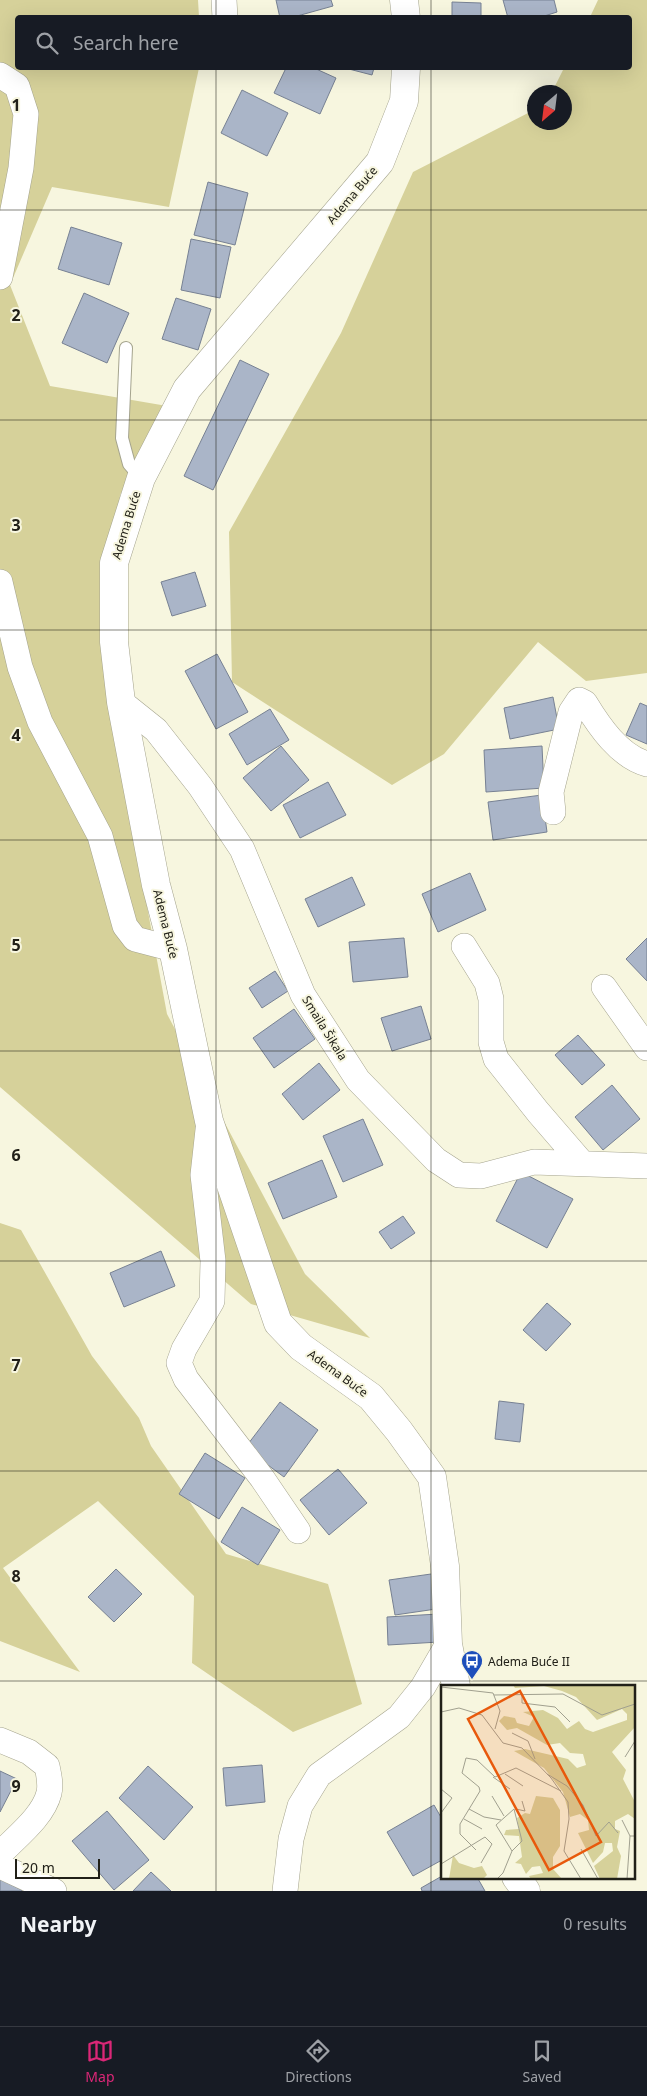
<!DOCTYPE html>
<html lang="en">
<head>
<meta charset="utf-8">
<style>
	body { margin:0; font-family:"Noto Sans",sans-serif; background:#20242c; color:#f1f3f6 }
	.compass { position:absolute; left:527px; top:85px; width:45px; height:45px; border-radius:50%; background:#171b24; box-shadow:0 5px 20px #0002; rotate:208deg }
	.scale { position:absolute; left:15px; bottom:12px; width:85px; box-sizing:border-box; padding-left:5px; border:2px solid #212018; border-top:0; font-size:14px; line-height:18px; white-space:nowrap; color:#212018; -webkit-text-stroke:4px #f7f6df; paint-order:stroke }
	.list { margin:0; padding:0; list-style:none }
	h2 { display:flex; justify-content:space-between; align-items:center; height:65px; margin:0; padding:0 20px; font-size:21px }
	h2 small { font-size:16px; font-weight:400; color:#9ea1a6 }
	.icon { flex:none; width:28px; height:28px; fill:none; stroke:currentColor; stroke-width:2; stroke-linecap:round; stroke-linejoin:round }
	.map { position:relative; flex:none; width:647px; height:1891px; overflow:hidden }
	.search { position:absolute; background:#171b24; box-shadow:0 5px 20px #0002; left:15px; right:15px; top:15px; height:55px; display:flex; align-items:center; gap:12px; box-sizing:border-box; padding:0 18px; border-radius:5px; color:#9ea1a6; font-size:19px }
	.sheet { height:135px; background:#171b24 }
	nav { display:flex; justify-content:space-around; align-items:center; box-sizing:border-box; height:70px; border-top:1px solid #363941; background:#171b24; font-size:14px; color:#9ea1a6 }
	nav a { display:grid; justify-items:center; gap:2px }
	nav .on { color:#db2777 }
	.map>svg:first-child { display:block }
</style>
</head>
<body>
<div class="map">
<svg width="647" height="1891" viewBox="0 0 647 1891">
	<rect width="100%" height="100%" fill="#f7f6df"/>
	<!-- green -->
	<path fill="#d6d19a" d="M 0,0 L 198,0 L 199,17 L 18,18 L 18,68 L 199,68 L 169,207 L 52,187 L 10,285 L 50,386 L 167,406 L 120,495 L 105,680 L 167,1014 L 305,1274 L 370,1338 L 251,1304 L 0,1087 Z
		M 598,0 L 647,0 L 647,673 L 586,681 L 538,642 L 444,754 L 392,785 L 232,682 L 229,532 L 341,333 L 413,172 L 534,110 L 534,122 L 564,122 L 564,92 L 552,92 L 564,68 L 630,68 L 630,18 L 590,17 Z
		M 0,1223 L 21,1230 L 92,1356 L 139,1418 L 151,1446 L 226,1554 L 328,1584 L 362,1704 L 293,1732 L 192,1663 L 194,1596 L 98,1501 L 3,1568 L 80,1672 L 0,1641 Z"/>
	<!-- building -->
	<path fill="#aab5c8" stroke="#778193" d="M 276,0 L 331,0 L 333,6 L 290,18 L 280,18 Z
		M 503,0 L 554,0 L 557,12 L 538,18 L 508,18 Z
		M 452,2 L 481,3 L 481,18 L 452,18 Z
		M 286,68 L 314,68 L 336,78 L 320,114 L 274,93 Z
		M 345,68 L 374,68 L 372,75 Z
		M 242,90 L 288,113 L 267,156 L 221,133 Z
		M 208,182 L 248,193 L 235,245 L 194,235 Z
		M 71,227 L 122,243 L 109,285 L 58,269 Z
		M 191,239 L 231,247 L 220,298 L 181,290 Z
		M 84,293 L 129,313 L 107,363 L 62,343 Z
		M 176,298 L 211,309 L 198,350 L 162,339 Z
		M 240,360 L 269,374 L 213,490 L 184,476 Z
		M 195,572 L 206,606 L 172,616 L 161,582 Z
		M 217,654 L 248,712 L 216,729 L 185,671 Z
		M 553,697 L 559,729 L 510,739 L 504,708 Z
		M 640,703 L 647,706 L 647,744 L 626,735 Z
		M 270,709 L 289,740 L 247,765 L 229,734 Z
		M 281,746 L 309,780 L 271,811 L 243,778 Z
		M 542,746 L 544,788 L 486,792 L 484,750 Z
		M 328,782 L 346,815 L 300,838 L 283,805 Z
		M 542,795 L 547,832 L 493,840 L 488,802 Z
		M 470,873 L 486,910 L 438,932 L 422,894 Z
		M 352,877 L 365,905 L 318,927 L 305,899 Z
		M 404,938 L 408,977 L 353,982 L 349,942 Z
		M 647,938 L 647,981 L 626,959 Z
		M 275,971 L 288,991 L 262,1008 L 249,988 Z
		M 421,1006 L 431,1039 L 392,1051 L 381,1018 Z
		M 294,1009 L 315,1039 L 274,1068 L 253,1038 Z
		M 578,1035 L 605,1065 L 582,1085 L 555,1055 Z
		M 319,1063 L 340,1090 L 303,1120 L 282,1094 Z
		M 612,1085 L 640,1119 L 603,1150 L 575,1117 Z
		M 363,1119 L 383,1165 L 343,1182 L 323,1136 Z
		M 322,1160 L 337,1197 L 283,1219 L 268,1183 Z
		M 521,1172 L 573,1199 L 547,1248 L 496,1221 Z
		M 403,1216 L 415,1233 L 391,1249 L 379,1232 Z
		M 161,1251 L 175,1286 L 124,1307 L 110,1273 Z
		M 547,1303 L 571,1324 L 546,1351 L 523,1330 Z
		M 499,1401 L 524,1404 L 520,1442 L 495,1439 Z
		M 280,1402 L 318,1430 L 284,1477 L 245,1448 Z
		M 205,1453 L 245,1478 L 219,1519 L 179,1494 Z
		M 338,1469 L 367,1503 L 329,1535 L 300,1500 Z
		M 242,1507 L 280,1530 L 258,1565 L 221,1542 Z
		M 116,1569 L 142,1594 L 114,1622 L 88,1597 Z
		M 438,1573 L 443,1608 L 395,1615 L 389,1580 Z
		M 438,1614 L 439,1642 L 388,1645 L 387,1617 Z
		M 262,1765 L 265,1802 L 226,1806 L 223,1768 Z
		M 148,1766 L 193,1807 L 164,1840 L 119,1798 Z
		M 0,1771 L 17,1779 L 0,1812 Z
		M 434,1805 L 442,1819 L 442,1860 L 413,1876 L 387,1832 Z
		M 107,1811 L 149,1860 L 114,1890 L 72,1841 Z
		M 151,1872 L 171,1891 L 133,1891 Z
		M 442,1876 L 442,1877 L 477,1877 L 485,1891 L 422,1891 L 421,1888 Z
		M 0,1879 L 22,1890 L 22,1891 L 0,1891 Z"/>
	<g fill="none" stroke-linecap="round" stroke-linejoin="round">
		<!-- lane casing -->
		<g stroke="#a5a48e" stroke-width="14">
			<path id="lane" d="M 126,348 L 122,438 L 129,464 L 141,478"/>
		</g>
		<!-- street casing -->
		<g stroke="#a5a48e" stroke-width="26">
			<path id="street" d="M 224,0 L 225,18
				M 0,75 L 17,86 L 26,114 L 21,168 L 0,277
				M 0,582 L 20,667 L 40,722 L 100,836 L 125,926 L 135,939 L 173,949
				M 121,702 L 156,730 L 200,786 L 242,849 L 303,995 L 358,1080 L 436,1160 L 459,1175 L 481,1176 L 534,1162 L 647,1166
				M 553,812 L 551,792 L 571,712 L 579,700 L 585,703 C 599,726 619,756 647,764
				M 464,946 L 487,983 L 491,999 L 491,1042 L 496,1059 L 538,1112 L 582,1163
				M 604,987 L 647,1048
				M 209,1121 L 203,1175 L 213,1261 L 212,1301 L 184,1349 L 179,1363 L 186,1379 L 262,1478 L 298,1531
				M 0,1740 L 29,1752 L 47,1766 C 49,1776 51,1784 49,1793 C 43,1817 16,1837 0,1854
				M 0,1866 L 54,1891
				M 285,1891 L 291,1839 L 300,1806 L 319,1775 L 399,1717 L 423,1687 L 448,1644"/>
		</g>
		<!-- secondary casing -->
		<g stroke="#a5a48e" stroke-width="29">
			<path id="secondary" d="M 404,0 L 406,18
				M 406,68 L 404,101 L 380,162 L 187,389 L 141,478 L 114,563 L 114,642 L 121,702 L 156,885 L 173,949 L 209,1121 L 278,1323 L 301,1347 L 371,1397 L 399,1431 L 432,1477 L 445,1566 L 448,1644 L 456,1686
				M 516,1877 L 526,1891"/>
		</g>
		<!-- lane -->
		<use href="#lane" stroke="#fff" stroke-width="12"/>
		<!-- street -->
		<use href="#street" stroke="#fff" stroke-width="25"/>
		<!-- secondary -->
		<use href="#secondary" stroke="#fff" stroke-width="28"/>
	</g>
	<!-- grid -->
	<path fill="none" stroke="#212018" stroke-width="1" stroke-opacity="0.55" d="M 216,0 L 216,18M 431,0 L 431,18M 216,68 L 216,1891M 431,68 L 431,1891M 0,210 L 647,210M 0,420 L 647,420M 0,630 L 647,630M 0,840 L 647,840M 0,1051 L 647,1051M 0,1261 L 647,1261M 0,1471 L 647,1471M 0,1681 L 647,1681"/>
	<!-- icons -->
	<defs>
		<g id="bus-pin" transform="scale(1.125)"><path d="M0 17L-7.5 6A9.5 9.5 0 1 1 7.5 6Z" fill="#1d4ebb" stroke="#f7f6df"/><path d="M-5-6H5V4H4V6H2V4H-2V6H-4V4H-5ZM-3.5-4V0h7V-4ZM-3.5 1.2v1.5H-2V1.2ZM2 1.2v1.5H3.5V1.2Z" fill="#fff"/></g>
	</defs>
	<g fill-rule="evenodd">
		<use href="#bus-pin" x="472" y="1661"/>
	</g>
	<g text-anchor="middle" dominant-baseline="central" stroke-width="4" stroke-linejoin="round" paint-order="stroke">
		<!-- street labels -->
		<g font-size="12" fill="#212018" stroke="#f7f6df">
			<text transform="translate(352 195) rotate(-50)">Adema Buće</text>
			<text transform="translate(126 525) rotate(-73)">Adema Buće</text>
			<text transform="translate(166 924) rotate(76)">Adema Buće</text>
			<text transform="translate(325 1028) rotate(58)">Smaila Šikala</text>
			<text transform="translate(338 1373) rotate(36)">Adema Buće</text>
		</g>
		<!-- poi labels -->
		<g font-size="12" fill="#212018" stroke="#f7f6df" text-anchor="start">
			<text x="488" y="1661">Adema Buće II</text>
		</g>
	</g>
	<!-- overview -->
	<g transform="translate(441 1685)">
		<rect width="194" height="194" fill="#f7f6df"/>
		<path d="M 72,0 L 194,0 L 194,42 L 171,67 L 185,85 L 182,94 L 194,117 L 194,134 L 187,129 L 174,136 L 174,144 L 179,146 L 176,162 L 180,171 L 176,194 L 159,194 L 153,181 L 172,166 L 171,158 L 164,158 L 162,167 L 152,178 L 137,148 L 148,145 L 147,135 L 139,129 L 129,132 L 122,107 L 103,83 L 73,66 L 84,64 L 127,74 L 136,83 L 145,80 L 142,69 L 129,68 L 119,58 L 106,60 L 76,43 L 66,45 L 58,36 L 63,31 L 74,33 L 76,38 L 88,41 L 93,32 L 82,27 L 102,25 L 117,33 L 126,44 L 138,36 L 144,44 L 152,47 L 186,35 L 186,29 L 181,24 L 156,35 L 135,12 L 121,6 L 103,1 L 74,3 ZM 95,111 L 112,113 L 119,125 L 119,161 L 112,172 L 112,184 L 121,194 L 90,194 L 88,191 L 102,188 L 99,181 L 91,182 L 85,189 L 80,179 L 74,178 L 81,172 L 78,151 L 63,150 L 65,145 L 78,144 L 76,133 L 84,128 L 89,129 ZM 12,170 L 18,178 L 33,183 L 41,181 L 46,190 L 42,194 L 8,194 Z" fill="#d6d19a"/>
		<path fill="none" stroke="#a1a08f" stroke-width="1" d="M 0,2 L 52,8 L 59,26 L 54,44M 81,8 L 81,18 L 114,22 L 129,37M 53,10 L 122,9 L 161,30 L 194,19M 0,27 L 18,23 L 41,30 L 62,58 L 81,63 L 110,93 L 127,117 L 128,134 L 123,166 L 140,194M 71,48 L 87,56 L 94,74M 184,72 L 194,56M 64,89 L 82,101M 106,89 L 126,101 L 142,120 L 155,151 L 168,137 L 177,148M 52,92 L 69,104M 0,104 L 11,113 L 0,128M 51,111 L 63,131M 28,124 L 43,132 L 60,135M 75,124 L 84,126 L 81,116M 23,134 L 41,144M 181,135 L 189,151M 140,164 L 157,194M 35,165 L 19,149 L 19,139 L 39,106 L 38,102 L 21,88 L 25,73 L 36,75 L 54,92 L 75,83 L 120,106M 0,179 L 44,152 L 51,159 L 40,178M 56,194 L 62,188 L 71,166 L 55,140 L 73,124 L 81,156 L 71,166M 186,194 L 189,151 L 194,151"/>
		<path fill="#e8590c" fill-opacity="0.15" stroke="#e8590c" stroke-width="2.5" d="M 79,6 L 160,157 L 108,185 L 27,34 Z"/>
		<rect width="194" height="194" fill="none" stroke="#212018" stroke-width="2.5"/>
	</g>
	<g font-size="16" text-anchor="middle" font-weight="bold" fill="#212018" stroke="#f7f6df" stroke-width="4" stroke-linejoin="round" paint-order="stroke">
		<text x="16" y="111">1</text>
		<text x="16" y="321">2</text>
		<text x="16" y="531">3</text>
		<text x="16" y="741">4</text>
		<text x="16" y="951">5</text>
		<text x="16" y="1161">6</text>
		<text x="16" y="1371">7</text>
		<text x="16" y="1582">8</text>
		<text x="16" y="1792">9</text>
	</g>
</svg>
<svg class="compass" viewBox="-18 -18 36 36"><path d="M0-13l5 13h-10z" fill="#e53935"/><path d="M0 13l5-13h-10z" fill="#9ea1a6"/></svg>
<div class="scale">20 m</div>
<div class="search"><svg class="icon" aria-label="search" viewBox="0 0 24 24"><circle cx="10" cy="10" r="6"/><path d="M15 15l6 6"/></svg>Search here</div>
</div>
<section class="sheet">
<h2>Nearby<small>0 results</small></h2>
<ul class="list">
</ul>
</section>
<nav>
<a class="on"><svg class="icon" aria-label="map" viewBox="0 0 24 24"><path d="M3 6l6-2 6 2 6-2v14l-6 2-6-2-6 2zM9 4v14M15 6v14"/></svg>Map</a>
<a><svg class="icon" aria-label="directions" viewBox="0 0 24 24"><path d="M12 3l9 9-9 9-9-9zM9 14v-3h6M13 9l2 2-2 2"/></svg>Directions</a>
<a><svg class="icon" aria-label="saved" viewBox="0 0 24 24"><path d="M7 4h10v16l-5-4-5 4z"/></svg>Saved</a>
</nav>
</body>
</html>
